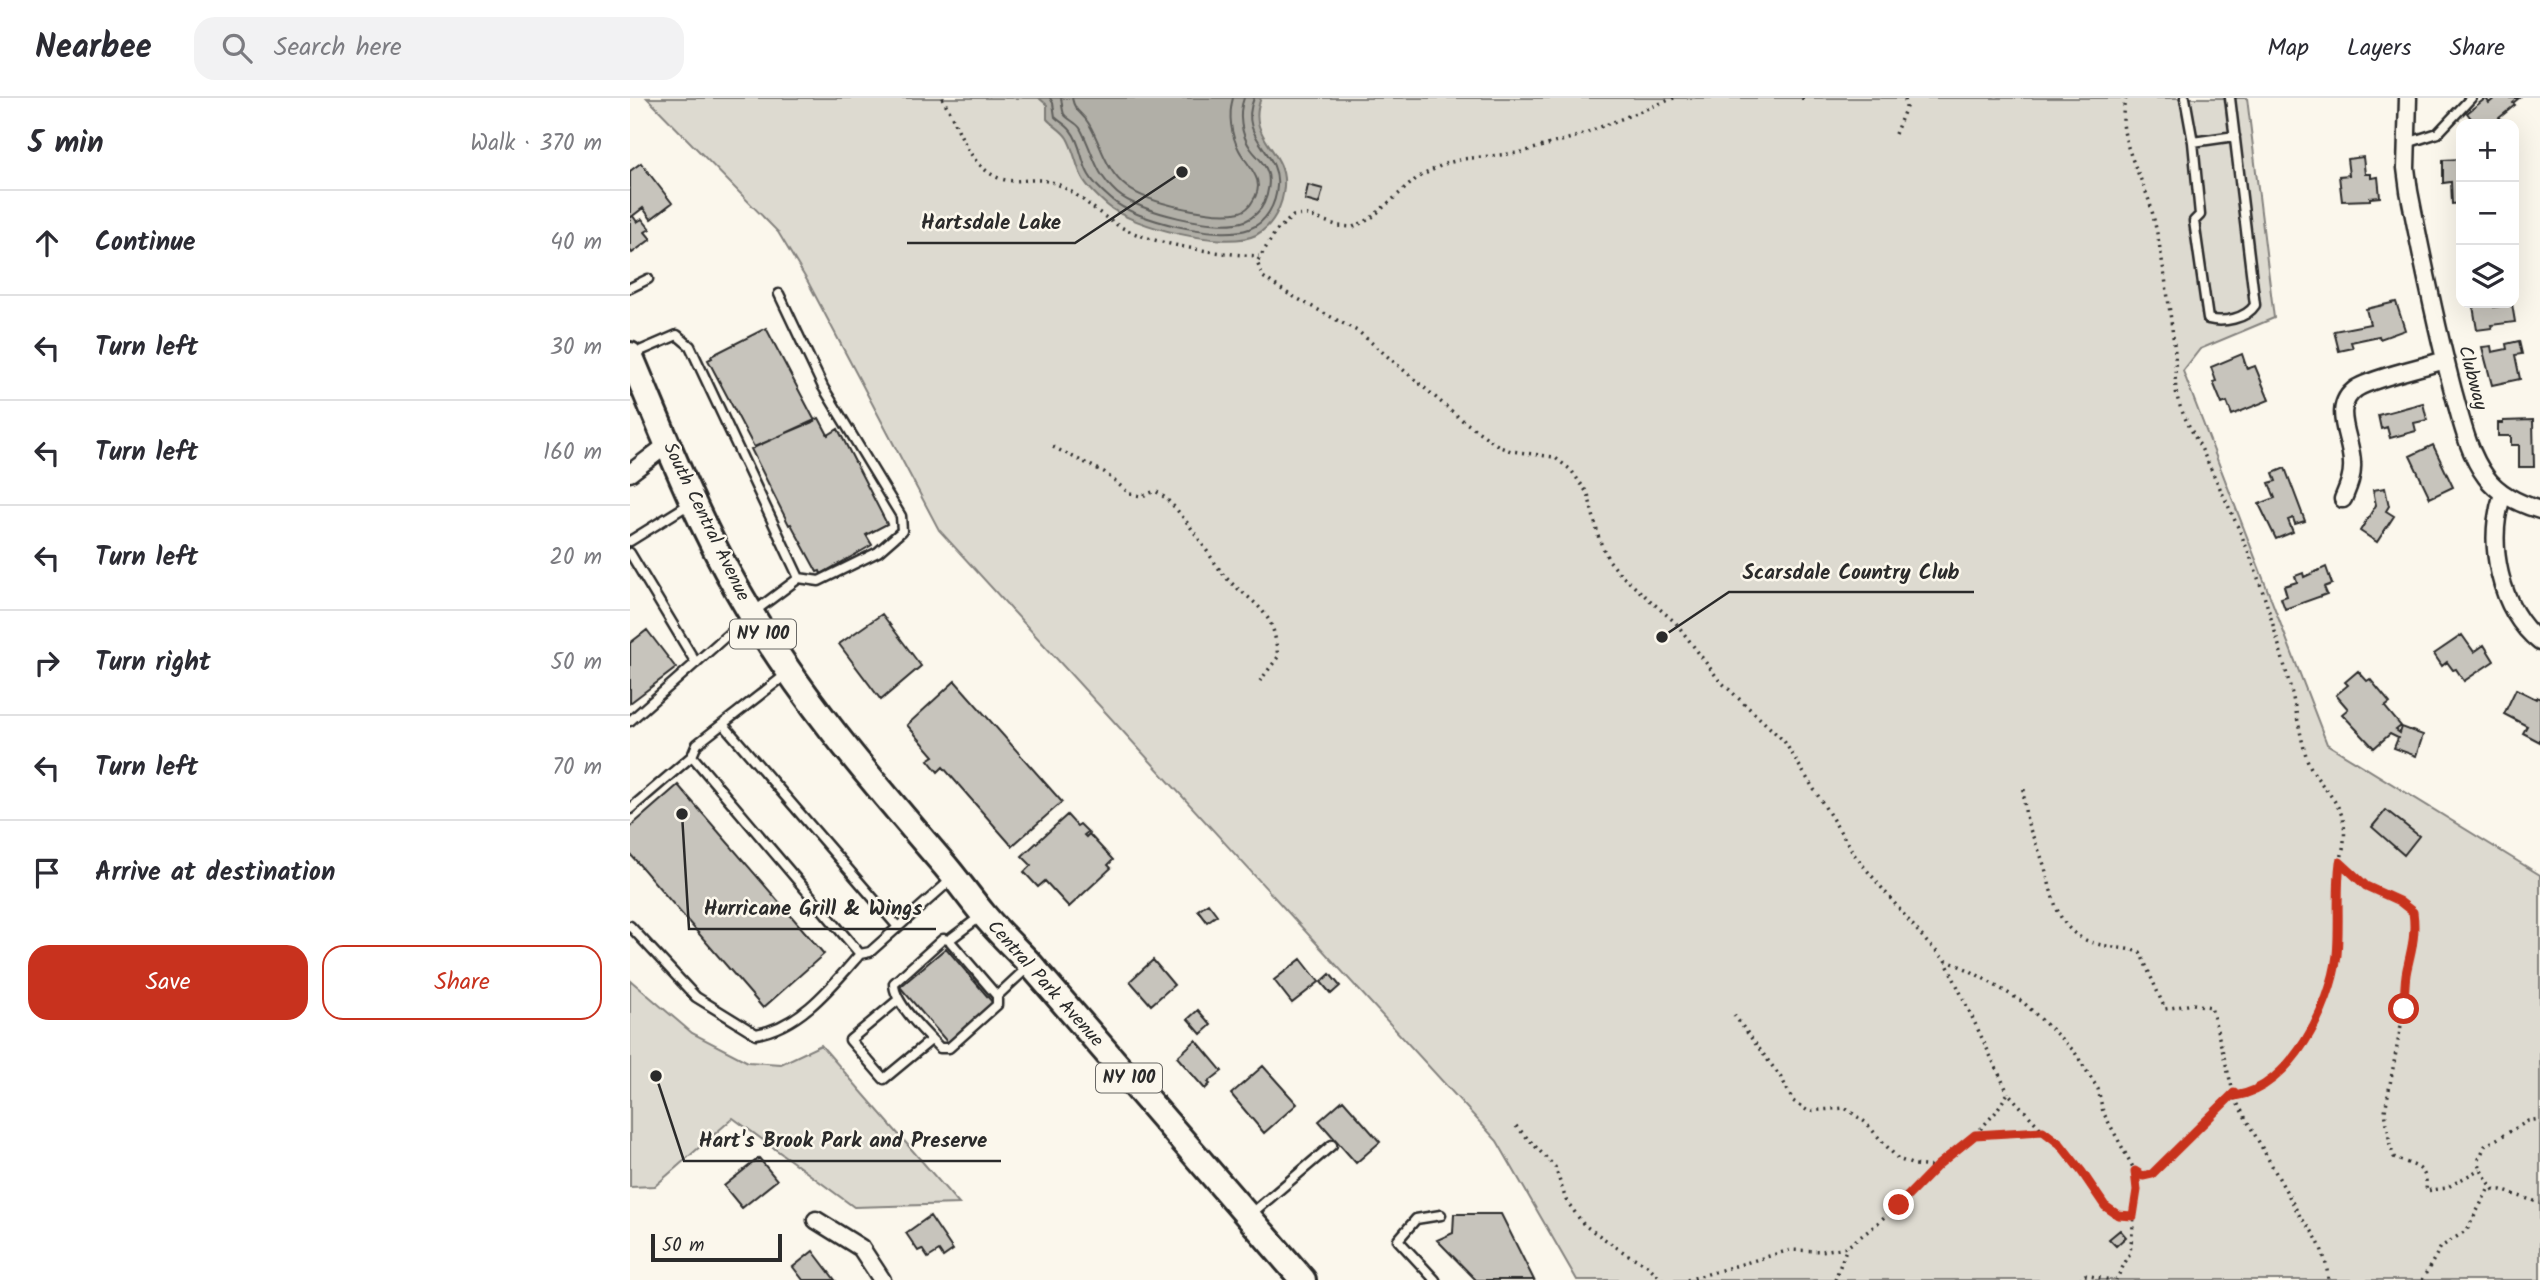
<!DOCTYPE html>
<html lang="en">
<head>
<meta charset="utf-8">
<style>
	body { margin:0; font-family:Kalam,sans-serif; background:#f2f2f3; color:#2b2b33 }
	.controls { position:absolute; right:21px; top:21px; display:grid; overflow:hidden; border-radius:14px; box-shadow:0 7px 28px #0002 }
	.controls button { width:63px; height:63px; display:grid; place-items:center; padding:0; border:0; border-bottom:2px solid #e1e1e2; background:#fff; color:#2b2b33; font:35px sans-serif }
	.scale { position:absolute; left:21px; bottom:18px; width:131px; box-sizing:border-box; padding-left:7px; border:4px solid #2b2b2b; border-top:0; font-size:19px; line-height:24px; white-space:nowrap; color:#2b2b2b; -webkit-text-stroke:5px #fbf7ec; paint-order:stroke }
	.stop { position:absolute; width:21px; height:21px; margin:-16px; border:5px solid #c8321e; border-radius:50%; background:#fff }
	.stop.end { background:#c8321e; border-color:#fff; box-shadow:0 2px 7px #0008 }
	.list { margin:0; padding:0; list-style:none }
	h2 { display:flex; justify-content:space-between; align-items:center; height:91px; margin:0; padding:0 28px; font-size:30px }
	h2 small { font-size:23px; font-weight:400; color:#7c7c81 }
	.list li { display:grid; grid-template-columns:46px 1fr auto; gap:21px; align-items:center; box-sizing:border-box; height:105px; padding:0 28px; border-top:2px solid #e1e1e2 }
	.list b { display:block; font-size:26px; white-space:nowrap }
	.list em { font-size:23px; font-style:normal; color:#7c7c81 }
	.actions { display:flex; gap:14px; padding:21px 28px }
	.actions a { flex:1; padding:16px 0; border:2px solid #c8321e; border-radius:21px; text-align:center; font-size:24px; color:#c8321e }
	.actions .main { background:#c8321e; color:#fff }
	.icon { flex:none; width:38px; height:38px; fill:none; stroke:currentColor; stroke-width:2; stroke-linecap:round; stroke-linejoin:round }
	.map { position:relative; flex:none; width:1910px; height:1182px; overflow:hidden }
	header { display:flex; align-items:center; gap:42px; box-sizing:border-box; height:98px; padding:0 35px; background:#fff; border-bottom:2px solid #e1e1e2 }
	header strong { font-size:33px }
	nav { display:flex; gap:38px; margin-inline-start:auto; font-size:24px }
	.search { width:490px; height:63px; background:#f2f2f3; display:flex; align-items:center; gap:18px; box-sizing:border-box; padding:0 24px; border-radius:21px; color:#7c7c81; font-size:26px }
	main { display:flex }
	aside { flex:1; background:#fff }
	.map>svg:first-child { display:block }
</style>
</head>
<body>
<header>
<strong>Nearbee</strong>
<div class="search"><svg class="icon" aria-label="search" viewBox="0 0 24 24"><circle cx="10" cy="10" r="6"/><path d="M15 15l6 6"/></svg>Search here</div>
<nav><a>Map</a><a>Layers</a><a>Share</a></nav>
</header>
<main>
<aside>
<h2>5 min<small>Walk · 370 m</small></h2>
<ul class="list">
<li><svg class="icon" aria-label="ahead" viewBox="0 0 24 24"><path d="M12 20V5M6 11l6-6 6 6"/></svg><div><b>Continue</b></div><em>40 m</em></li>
<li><svg class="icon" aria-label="left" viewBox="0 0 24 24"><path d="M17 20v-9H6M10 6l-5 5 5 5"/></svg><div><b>Turn left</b></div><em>30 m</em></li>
<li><svg class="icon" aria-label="left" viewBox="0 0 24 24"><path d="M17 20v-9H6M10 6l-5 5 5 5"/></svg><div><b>Turn left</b></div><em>160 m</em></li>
<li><svg class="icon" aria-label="left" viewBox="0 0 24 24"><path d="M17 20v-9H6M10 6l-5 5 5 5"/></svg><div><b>Turn left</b></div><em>20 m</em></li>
<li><svg class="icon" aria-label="right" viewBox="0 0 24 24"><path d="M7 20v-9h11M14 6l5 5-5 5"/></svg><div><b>Turn right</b></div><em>50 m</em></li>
<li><svg class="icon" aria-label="left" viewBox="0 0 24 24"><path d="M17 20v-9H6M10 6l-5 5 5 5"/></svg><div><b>Turn left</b></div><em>70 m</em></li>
<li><svg class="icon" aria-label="arrive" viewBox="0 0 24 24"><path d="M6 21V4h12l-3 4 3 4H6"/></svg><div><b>Arrive at destination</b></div></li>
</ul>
<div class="actions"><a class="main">Save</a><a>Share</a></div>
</aside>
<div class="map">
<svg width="1910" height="1182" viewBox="0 0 1910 1182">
	<rect width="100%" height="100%" fill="#fbf7ec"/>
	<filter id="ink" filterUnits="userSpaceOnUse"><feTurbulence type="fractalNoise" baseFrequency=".0143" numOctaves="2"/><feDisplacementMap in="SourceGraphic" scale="14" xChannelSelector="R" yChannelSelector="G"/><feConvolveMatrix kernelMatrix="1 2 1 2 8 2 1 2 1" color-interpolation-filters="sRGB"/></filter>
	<g filter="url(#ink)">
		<!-- green -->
		<path fill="#dddad0" stroke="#84827e" stroke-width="2" d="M 17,0 L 1617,0 L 1644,220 L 1570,251 L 1553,273 L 1697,646 L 1910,777 L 1910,1182 L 947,1182 L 867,1043 L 309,432 L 178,184 L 148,134 Z
			M 0,882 L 62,935 L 118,964 L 151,966 L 191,947 L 329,1106 L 224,1109 L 103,1020 L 25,1088 L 0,1089 Z"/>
		<!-- water -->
		<path fill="#b1afa7" stroke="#7b7a75" stroke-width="2" d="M 409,0 L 631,0 C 615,40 657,51 654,88 C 653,107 643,128 626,137 C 596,152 502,129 477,107 C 469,100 457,89 452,79 C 446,67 444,52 437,40 C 432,32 423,28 417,21 L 417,7 Z"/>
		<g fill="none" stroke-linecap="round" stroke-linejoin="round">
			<!-- shore -->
			<path stroke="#61605d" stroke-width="2" d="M 420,0 L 423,5 L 425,19 C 430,24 437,27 441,33 C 451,45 451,64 459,77 C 464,86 474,95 481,101 C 505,123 589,142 619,131 C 636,125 646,106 647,88 C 651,53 607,41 624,0
				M 431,0 C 432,4 432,12 434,16 C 438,22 446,24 450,30 C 464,55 463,73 487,95 C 508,114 588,133 615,123 C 623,120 631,112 634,105 C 638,96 641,82 637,73 C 635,65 626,58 621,51 C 611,37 608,16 614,0
				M 442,0 C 445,15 452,14 459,26 C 472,48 475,72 497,89 C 517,105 585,120 610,114 C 615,113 620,108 622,104 C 638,83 618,69 609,52 C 601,37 598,17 603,0"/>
		</g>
		<!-- building -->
		<path fill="#c7c4bc" stroke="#2b2b2b" stroke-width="2" d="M 1856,0 L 1859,5 L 1865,0 L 1889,0 L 1883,5 L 1885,7 L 1869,20 L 1873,24 L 1870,26 L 1838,26 L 1843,23 L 1837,15 Z
			M 1733,59 L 1735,76 L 1741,76 L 1741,80 L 1748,79 L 1750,99 L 1740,100 L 1740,102 L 1712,103 L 1709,78 L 1719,77 L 1717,61 Z
			M 1831,61 L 1831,105 L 1822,106 L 1821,84 L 1813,85 L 1813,62 Z
			M 11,65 L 42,105 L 21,121 L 13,110 L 0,120 L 0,73 Z
			M 678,87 L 693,91 L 689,106 L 675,102 Z
			M 3,118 L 7,124 L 12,121 L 20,131 L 15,134 L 21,141 L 2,155 L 0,152 L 0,120 Z
			M 1766,204 L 1775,232 L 1750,241 L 1749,238 L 1721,244 L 1723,250 L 1709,253 L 1704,233 L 1740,226 L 1736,211 Z
			M 1847,205 L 1863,205 L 1864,209 L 1882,206 L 1885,224 L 1861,227 L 1862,230 L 1847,232 L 1843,208 L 1848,207 Z
			M 136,230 L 185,323 L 124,349 L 78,262 L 82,260 L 81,258 Z
			M 1889,243 L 1892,256 L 1885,257 L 1890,281 L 1862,287 L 1852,249 L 1861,248 L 1862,254 L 1877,251 L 1876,246 Z
			M 1612,256 L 1617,271 L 1625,268 L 1639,302 L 1602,317 L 1597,304 L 1592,306 L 1583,284 L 1586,283 L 1581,269 Z
			M 1793,305 L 1797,322 L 1784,325 L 1786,333 L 1760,340 L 1757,329 L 1751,331 L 1748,317 Z
			M 189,320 L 198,337 L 208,331 L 257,426 L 236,437 L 242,447 L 191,476 L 190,473 L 187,474 L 161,426 L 159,427 L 121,351 Z
			M 1903,322 L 1904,369 L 1889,369 L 1889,347 L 1881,347 L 1881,338 L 1868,338 L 1868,325 L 1873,325 L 1873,323 Z
			M 1803,347 L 1823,389 L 1800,400 L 1780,358 Z
			M 1655,370 L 1675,423 L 1665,426 L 1663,420 L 1658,422 L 1663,434 L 1646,441 L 1629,406 L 1645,400 L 1639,385 L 1646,383 L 1643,375 Z
			M 1755,390 L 1759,408 L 1756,413 L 1764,418 L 1747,444 L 1730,433 L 1746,407 L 1743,392 Z
			M 1696,469 L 1702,486 L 1694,489 L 1697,496 L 1655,511 L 1651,500 L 1657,498 L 1654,488 L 1667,484 L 1665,478 L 1673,475 L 1674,479 Z
			M 252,516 L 291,568 L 251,602 L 209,546 Z
			M 17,532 L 46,570 L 0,605 L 0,545 Z
			M 1832,537 L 1844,554 L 1854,547 L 1864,563 L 1834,583 L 1826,571 L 1823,572 L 1817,564 L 1812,568 L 1804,556 Z
			M 1728,573 L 1737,583 L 1740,581 L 1760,605 L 1755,609 L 1771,628 L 1766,632 L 1770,635 L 1772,629 L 1793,637 L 1786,658 L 1764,650 L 1768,640 L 1760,636 L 1744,650 L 1712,616 L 1718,611 L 1706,597 L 1718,587 L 1715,584 Z
			M 325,583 L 432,704 L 382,748 L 313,669 L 308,674 L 298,662 L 304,658 L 277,627 Z
			M 1886,591 L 1906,601 L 1907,599 L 1910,601 L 1910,644 L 1893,635 L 1897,628 L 1874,616 Z
			M 48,687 L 194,856 L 133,910 L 0,756 L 0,729 Z
			M 1756,712 L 1789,738 L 1774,757 L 1742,729 Z
			M 437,717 L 447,728 L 450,726 L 458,734 L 454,737 L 456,739 L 459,736 L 483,762 L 478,767 L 481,770 L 439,809 L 415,783 L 408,789 L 394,774 L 401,767 L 392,758 Z
			M 578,805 L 587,817 L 577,824 L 568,812 Z
			M 316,850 L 363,905 L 318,945 L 270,889 Z
			M 671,861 L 689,884 L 662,905 L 644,882 Z
			M 523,862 L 544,887 L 521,907 L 500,883 Z
			M 700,876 L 710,888 L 701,896 L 691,884 Z
			M 568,912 L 581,927 L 571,936 L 558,921 Z
			M 566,942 L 592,973 L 578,984 L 580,986 L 575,991 L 547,959 Z
			M 633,968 L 667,1006 L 634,1035 L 601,996 Z
			M 713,1002 L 750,1044 L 726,1065 L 689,1023 Z
			M 129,1060 L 147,1082 L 112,1110 L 94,1088 Z
			M 824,1116 L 871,1116 L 904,1182 L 846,1182 L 807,1142 L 823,1135 Z
			M 300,1118 L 323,1152 L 313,1159 L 309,1153 L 298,1160 L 292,1151 L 288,1153 L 276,1135 Z
			M 1490,1132 L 1496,1139 L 1486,1148 L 1479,1141 Z
			M 183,1153 L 205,1182 L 173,1182 L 163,1169 Z"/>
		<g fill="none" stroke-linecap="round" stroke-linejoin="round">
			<!-- lane casing -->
			<g stroke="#2b2b2b" stroke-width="13">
				<path id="lane" d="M 1555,0 L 1563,44 L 1570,117 L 1564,123 L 1578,221 C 1593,225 1616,221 1625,207 L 1600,0
					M 1563,44 L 1605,38
					M 1777,45 L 1808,35 L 1841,0
					M 0,190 L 18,181
					M 149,196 L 193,289 L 271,418 L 272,433 L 248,454 L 189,483 L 169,480
					M 0,443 L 61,405
					M 0,455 L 66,565
					M 158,575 L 67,646 L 62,658 L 230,856 L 240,854 L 323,780
					M 0,623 L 121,516 L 169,480 L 60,248 L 47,237 L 3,256
					M 93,626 L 268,829
					M 0,711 L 62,658
					M 351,818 L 319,842 L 313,841 L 264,885 C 263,904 296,936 310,950 L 319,950 L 367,907 L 367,898 L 398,869
					M 0,828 L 66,899 L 126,936 C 170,929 202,888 230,856
					M 319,842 L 367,898
					M 268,902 L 220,942 L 254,981 L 301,942
					M 621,1116 L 702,1047
					M 805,1182 L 768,1142 L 786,1121 L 811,1117"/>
			</g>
			<!-- street casing -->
			<g stroke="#2b2b2b" stroke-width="21">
				<path id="street" d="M 1778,0 L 1776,70 L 1779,93 C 1792,160 1806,228 1823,293 C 1831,321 1838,355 1856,379 C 1869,397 1890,406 1910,412
					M 0,375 L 38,346
					M 1873,396 C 1856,444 1869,511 1910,544
					M 1713,401 C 1718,389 1723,378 1722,365 C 1722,340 1699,309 1727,290 C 1746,279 1793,269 1815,262
					M 186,1122 L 231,1150 L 252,1182"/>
			</g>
			<!-- primary casing -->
			<g stroke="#2b2b2b" stroke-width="30">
				<path id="primary" d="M 0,257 C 34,337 65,418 108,493 C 164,592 237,677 311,763 C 326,780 339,799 354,817 C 368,834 385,850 401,867 L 673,1182"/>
			</g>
			<!-- path -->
			<path stroke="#2b2b2b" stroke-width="3.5" stroke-dasharray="2 5" stroke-linecap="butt" d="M 312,0 C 326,21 333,52 352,69 C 380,95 398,74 427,86 C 449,96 465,113 484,125 C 518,147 589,156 629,158
				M 1044,0 L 945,39 L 889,55 L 833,61 L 814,66 L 787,80 L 740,121 L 723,129 L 709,128 L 677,117 L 663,118 L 646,133 L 627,164 L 633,179 L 657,195 L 729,234 L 832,322 L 870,349 L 881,353 L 924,359 L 941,372 L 958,396 L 969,441 L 978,461 L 991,477 L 1046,525 L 1089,582 L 1154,643 L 1226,759 L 1296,843 L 1315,862 L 1339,872 L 1393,904 L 1444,953 L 1468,991 L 1473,1014 L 1505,1073 L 1507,1092 L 1500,1155 L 1486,1182
				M 1172,0 L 1174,2
				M 1496,0 C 1484,38 1511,74 1521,109 C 1533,157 1539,206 1545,254 C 1546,268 1544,284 1547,298 C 1551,316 1564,336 1572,352 C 1591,393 1612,434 1627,477 C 1640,514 1651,554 1661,592 C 1667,615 1670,638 1677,661 C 1685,684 1706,697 1713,721 C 1718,741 1709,765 1707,786 C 1706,809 1710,833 1707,857 C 1701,908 1661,990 1605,998
				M 1265,36 L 1276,9 L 1275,0
				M 423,349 L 474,374 L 500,396 L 512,398 L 525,393 C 549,405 576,454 593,476 C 606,492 625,501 636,518 C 645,529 646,545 648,559 L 630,583
				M 1394,691 C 1393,729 1405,737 1415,770 C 1422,794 1425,822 1447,837 C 1465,850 1490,848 1510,854 L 1535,911 L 1563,906 L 1581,909 L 1605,1001 L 1671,1120 C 1687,1136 1697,1159 1698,1182
				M 1711,765 L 1736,788 L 1769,803 L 1782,814 L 1785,831 L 1784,847 L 1776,873 L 1774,911 L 1755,1013 L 1760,1047 L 1764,1059 C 1781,1069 1799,1065 1796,1093 L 1816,1090 L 1850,1071
				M 1315,862 L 1378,995
				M 1104,917 L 1152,981 L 1163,1003 L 1178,1013 L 1215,1010 L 1235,1024 L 1268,1061 L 1284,1067 L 1306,1069
				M 886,1028 L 925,1069 L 936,1102 L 954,1127 L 995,1155 L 1017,1167 L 1033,1182
				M 1345,1037 L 1413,1033
				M 1505,1073 L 1513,1078 L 1522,1076 L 1604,994
				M 1864,1092 L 1850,1071 L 1849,1061 L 1855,1048 L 1898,1023 L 1910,1021
				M 1057,1182 L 1160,1152 L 1192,1153 L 1217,1149 L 1242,1130 L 1291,1086 L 1308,1067 L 1345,1037 L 1365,1015 L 1378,995 L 1413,1033 L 1430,1046 L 1475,1108 L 1488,1117 L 1503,1118
				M 1205,1182 L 1217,1149
				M 1450,1182 L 1455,1177 L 1481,1182
				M 1792,1182 L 1811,1149 L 1837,1132 L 1858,1092 L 1871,1092 L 1910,1105"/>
			<!-- lane -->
			<use href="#lane" stroke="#fbf7ec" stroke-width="8"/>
			<!-- street -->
			<use href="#street" stroke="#fbf7ec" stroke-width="16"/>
			<!-- primary -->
			<use href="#primary" stroke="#fbf7ec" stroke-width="24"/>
		</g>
	</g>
	<g fill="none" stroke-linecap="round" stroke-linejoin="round" filter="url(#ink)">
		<!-- route -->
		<path stroke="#c8321e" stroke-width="9" d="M 1269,1107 L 1308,1067 L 1345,1037 L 1413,1033 L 1430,1046 L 1452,1074 L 1475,1108 L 1488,1117 L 1503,1118 L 1507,1092 L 1505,1073 L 1513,1078 L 1522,1076 L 1604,995 L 1605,998 C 1661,990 1701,908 1707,857 C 1710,826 1706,795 1710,764 L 1736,788 L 1769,803 L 1783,814 C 1786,835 1782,850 1777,871 C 1774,884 1775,898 1774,911"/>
	</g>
	<g text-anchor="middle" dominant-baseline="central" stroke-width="5" stroke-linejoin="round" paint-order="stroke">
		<!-- shield labels -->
		<g fill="#fbf7ec" stroke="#696865" stroke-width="2">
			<rect x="100" y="521.5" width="66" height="29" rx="5"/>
			<rect x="466" y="965.5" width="66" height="29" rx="5"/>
		</g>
		<g font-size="18" font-weight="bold" fill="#2b2b2b">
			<text x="133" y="536">NY 100</text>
			<text x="499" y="980">NY 100</text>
		</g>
		<!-- street labels -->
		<g font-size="19" fill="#2b2b2b" stroke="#fbf7ec">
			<text transform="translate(1842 280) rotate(75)">Clubway</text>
			<text transform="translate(76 424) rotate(64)">South Central Avenue</text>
			<text transform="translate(415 886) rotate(48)">Central Park Avenue</text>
		</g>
	</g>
	<!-- callouts -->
	<path fill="none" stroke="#2b2b2b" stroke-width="2.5" d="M552 74L445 145H277M1032 539L1099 494H1344M52 716L59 831H306M26 978L54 1063H371"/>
	<g fill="#2b2b2b" stroke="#fbf7ec" stroke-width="2.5">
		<circle cx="552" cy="74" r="7"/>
		<circle cx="1032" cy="539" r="7"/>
		<circle cx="52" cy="716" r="7"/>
		<circle cx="26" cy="978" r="7"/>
	</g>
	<g font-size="21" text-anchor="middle" font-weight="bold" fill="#2b2b2b" stroke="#fbf7ec" stroke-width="5" stroke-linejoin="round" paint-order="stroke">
		<text x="361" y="131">Hartsdale Lake</text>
		<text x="1221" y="481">Scarsdale Country Club</text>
		<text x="183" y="817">Hurricane Grill &amp; Wings</text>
		<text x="213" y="1049">Hart's Brook Park and Preserve</text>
	</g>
</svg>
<div class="controls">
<button>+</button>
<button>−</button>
<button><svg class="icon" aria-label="layers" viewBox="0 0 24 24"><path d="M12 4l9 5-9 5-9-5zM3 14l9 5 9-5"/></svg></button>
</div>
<div class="scale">50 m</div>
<div class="stop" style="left:1774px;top:911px"></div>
<div class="stop end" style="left:1269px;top:1107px"></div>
</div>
</main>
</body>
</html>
